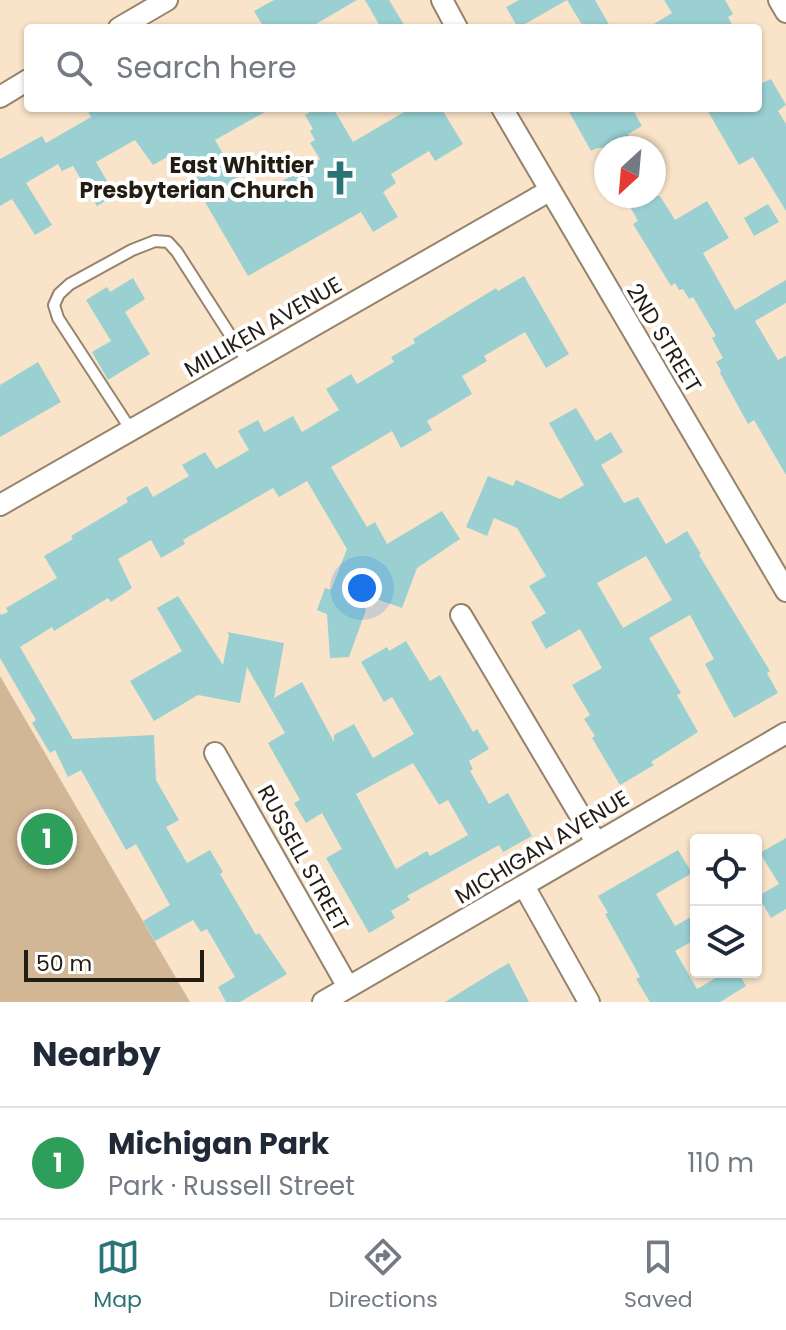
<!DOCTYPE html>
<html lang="en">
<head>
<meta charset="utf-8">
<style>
	body { margin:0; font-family:Poppins,sans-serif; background:#f2f2f3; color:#1f2937 }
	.controls { position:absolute; right:24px; bottom:24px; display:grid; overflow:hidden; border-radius:8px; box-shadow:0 2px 6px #0004 }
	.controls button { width:72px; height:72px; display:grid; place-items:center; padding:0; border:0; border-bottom:2px solid #e0e1e3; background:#fff; color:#1f2937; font:40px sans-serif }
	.compass { position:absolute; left:594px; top:136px; width:72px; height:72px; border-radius:50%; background:#fff; box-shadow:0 2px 6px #0004; rotate:206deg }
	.scale { position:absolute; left:24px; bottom:20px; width:180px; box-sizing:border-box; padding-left:8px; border:4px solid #231c12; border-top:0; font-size:22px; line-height:28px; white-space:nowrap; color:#231c12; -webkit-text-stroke:6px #fff; paint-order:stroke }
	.you { position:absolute; left:362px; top:588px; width:28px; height:28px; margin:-20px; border:6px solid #fff; border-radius:50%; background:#1a73e8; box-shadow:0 0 0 12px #1a73e833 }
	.badge { display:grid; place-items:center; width:52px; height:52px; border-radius:50%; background:#2a7477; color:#fff; font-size:26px; font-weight:700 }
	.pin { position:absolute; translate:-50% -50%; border:4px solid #fff; box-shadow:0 2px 8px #0006 }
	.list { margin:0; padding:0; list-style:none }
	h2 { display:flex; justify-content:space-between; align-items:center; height:104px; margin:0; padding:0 32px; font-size:34px }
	h2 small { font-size:26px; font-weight:400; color:#747a83 }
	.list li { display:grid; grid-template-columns:52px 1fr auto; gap:24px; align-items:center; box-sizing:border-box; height:112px; padding:0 32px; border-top:2px solid #e0e1e3 }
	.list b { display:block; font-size:30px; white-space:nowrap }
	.list p { margin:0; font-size:26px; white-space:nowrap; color:#747a83 }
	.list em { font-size:26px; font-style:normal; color:#747a83 }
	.icon { flex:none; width:44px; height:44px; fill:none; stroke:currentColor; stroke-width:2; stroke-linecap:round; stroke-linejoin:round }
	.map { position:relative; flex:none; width:786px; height:1002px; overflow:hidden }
	.search { position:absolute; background:#fff; box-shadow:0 2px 6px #0004; left:24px; right:24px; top:24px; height:88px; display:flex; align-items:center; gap:20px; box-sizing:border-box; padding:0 28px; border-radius:8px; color:#747a83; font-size:30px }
	.sheet { height:216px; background:#fff }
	nav { display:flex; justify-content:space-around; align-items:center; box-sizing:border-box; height:112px; border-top:2px solid #e0e1e3; background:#fff; font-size:22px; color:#747a83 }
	nav a { display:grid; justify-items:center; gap:4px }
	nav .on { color:#2a7477 }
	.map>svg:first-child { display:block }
</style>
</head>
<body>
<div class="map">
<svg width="786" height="1002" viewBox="0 0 786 1002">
	<rect width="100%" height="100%" fill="#f9e4c9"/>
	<!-- green -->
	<path fill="#d2b796" d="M 0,676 L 190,1002 L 0,1002 Z"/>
	<!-- building -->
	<path fill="#9ad0d2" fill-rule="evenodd" d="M 274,0 L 357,0 L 309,28 L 264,28 L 254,11 Z
		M 365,0 L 389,0 L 406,28 L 381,28 Z
		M 519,0 L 595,0 L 611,28 L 584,28 L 567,0 L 518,28 L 506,7 Z
		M 664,0 L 725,0 L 733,14 L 728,17 L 734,28 L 647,28 L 672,13 Z
		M 758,77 L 762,83 L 771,79 L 786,105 L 778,111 L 786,124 L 786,211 L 753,157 L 739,165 L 706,108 L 758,108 Z
		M 86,108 L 272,108 L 215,140 L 250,200 L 320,159 L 310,143 L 315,140 L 310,131 L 313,129 L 305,115 L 317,108 L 333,108 L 353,142 L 411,108 L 441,108 L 463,144 L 435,161 L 429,151 L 391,174 L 396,183 L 383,192 L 398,217 L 373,232 L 361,212 L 248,276 L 176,152 L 153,165 L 135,140 L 96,162 L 115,195 L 97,206 L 73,166 L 62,171 L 58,164 L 26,183 L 52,225 L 35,235 L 12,199 L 0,206 L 0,159 L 42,136 L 46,143 L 91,117 Z
		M 567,108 L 632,108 L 642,126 L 628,134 L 636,148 L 597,148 L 591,151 Z
		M 624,196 L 660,196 L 675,220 L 707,201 L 729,238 L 703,253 L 735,310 L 786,280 L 786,303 L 755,321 L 778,360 L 786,356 L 786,475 L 754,420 L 748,424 L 720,373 L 721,371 L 716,362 L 723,358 L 712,338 L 716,336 L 693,297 L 689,299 L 683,289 L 679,290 L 675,283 L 671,286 L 633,224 L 638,221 Z
		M 768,204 L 779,222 L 754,236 L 744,218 Z
		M 524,276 L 569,354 L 546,368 L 525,332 L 484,356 L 487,361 L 462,376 L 472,394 L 427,421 L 432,430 L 401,448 L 392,431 L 331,467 L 367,527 L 375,522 L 387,544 L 442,511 L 460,539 L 417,568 L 402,608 L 356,592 L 366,610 L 349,657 L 330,658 L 327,614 L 317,610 L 325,588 L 331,590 L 347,549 L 307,481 L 279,497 L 273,488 L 183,540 L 185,544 L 161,558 L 151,540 L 118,559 L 132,588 L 111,602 L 108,598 L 54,631 L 52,627 L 20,647 L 73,739 L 154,735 L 156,780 L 179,820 L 166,827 L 187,863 L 210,850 L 223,872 L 220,874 L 256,935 L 259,933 L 287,974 L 240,1002 L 226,1002 L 218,987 L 235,977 L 207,929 L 201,932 L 193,920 L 155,941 L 143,921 L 170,905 L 136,844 L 126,850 L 81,770 L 68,777 L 55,750 L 50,753 L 32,723 L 36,720 L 0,658 L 0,613 L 1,615 L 8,612 L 6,608 L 57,578 L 44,556 L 73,539 L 71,536 L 128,502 L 126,498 L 147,486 L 153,497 L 189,476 L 182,465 L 205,452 L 216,469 L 249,450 L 238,431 L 258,420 L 264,432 L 293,416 L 302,432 L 339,410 L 326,389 L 351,374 L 357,384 L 394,362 L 391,357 L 415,343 L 413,339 L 496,288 L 498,291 Z
		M 133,278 L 145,299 L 125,312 L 150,354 L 108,380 L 92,352 L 111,341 L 86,300 L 107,287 L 110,292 Z
		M 38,362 L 61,402 L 0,437 L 0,385 Z
		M 576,408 L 596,441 L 611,432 L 623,452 L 601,465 L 624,503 L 638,497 L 666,544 L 687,531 L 701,554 L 699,555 L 770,671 L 767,673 L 778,693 L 734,718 L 705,664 L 714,659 L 690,615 L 649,638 L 681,693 L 677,695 L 698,732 L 651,762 L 654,765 L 620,785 L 592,738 L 595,736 L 584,719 L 590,715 L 572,685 L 602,668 L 580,629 L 546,649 L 531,622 L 546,613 L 529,586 L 546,576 L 517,528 L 494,518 L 487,536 L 466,527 L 488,476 L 513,486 L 516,480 L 560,499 L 584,485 L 549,423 ZM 646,556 L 672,600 L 623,628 L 597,583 Z
		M 178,596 L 223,665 L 229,635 L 227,632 L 284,643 L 274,698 L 302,682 L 334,742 L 334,735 L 354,724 L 373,758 L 414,734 L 392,697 L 384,702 L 361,662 L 387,647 L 389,651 L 406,641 L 430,681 L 440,675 L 473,732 L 477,729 L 489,749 L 469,761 L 473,769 L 470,771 L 489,804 L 508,793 L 532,836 L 503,852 L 499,845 L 407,896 L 410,900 L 391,911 L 395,918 L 369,933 L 326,858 L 342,849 L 322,813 L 306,823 L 294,803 L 300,800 L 268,743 L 285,733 L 247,667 L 240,703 L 198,695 L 154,721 L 130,681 L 182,651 L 157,608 ZM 413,763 L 439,805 L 448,800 L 468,835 L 430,856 L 427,851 L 396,869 L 356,794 Z
		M 786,838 L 786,909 L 771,918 L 758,896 L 779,884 L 760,853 Z
		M 678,850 L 692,873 L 656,894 L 675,926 L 696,914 L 696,939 L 675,951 L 697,989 L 726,972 L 738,972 L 746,986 L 720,1002 L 650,1002 L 636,979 L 640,977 L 633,964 L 605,914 L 608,913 L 598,896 Z
		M 509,963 L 529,1002 L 445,1002 L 490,974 Z"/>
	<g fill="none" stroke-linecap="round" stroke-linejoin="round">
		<!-- lane casing -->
		<g stroke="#96836b" stroke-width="14">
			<path id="lane" d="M 131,430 L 58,318 L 54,305 L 59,294 L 70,284 L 132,250 L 155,241 L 168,242 L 177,252 L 248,363"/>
		</g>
		<!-- street casing -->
		<g stroke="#96836b" stroke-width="24">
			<path id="street" d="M 442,0 L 457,28
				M 779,0 L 786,12
				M 119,28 L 167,0
				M 0,97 L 28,80
				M 502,108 L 786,591
				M 0,505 L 549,191
				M 461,615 L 596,842
				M 215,753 L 348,987
				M 524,886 L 589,1002
				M 323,1002 L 786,733"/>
		</g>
		<!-- lane -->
		<use href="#lane" stroke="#fff" stroke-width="10"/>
		<!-- street -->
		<use href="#street" stroke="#fff" stroke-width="20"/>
	</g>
	<!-- icons -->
	<defs>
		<g id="church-bare" transform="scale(2.76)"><path d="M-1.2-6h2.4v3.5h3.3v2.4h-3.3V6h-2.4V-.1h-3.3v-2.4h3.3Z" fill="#2a7477" stroke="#fff" stroke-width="2.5" paint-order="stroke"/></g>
	</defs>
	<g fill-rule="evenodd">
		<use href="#church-bare" x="340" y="178"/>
	</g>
	<g text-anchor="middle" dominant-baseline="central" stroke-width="8" stroke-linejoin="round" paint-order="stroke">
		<!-- poi labels -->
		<g font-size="22" font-weight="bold" fill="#231c12" stroke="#fff" text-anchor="end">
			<text x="314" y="165">East Whittier<tspan x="314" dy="25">Presbyterian Church</tspan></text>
		</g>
		<!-- street labels -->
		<g font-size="22" fill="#231c12" stroke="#fff">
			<text transform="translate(263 327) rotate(-30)">MILLIKEN AVENUE</text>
			<text transform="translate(664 338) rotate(59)">2ND STREET</text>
			<text transform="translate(542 847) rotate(-31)">MICHIGAN AVENUE</text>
			<text transform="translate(303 858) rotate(61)">RUSSELL STREET</text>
		</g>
	</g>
</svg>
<div class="controls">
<button><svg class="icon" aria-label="locate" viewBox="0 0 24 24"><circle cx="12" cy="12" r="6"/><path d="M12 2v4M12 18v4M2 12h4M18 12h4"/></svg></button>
<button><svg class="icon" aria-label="layers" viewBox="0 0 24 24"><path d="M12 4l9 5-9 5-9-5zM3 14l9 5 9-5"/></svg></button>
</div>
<svg class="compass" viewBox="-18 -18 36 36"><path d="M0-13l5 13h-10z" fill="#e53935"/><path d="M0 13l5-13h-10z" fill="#747a83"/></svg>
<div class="scale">50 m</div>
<div class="you"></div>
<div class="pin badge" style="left:47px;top:839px;background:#2e9e5b">1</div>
<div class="search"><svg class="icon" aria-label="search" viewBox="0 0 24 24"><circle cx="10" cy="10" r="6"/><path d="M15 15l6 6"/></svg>Search here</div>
</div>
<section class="sheet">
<h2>Nearby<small></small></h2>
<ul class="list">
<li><span class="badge" style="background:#2e9e5b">1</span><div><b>Michigan Park</b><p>Park · Russell Street</p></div><em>110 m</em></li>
</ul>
</section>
<nav>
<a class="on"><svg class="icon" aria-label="map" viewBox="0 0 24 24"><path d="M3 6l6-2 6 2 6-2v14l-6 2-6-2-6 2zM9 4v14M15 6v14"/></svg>Map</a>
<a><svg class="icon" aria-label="directions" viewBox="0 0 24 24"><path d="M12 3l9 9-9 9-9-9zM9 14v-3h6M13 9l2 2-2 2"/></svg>Directions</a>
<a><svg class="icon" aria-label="saved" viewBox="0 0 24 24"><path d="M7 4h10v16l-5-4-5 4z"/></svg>Saved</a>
</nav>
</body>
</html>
